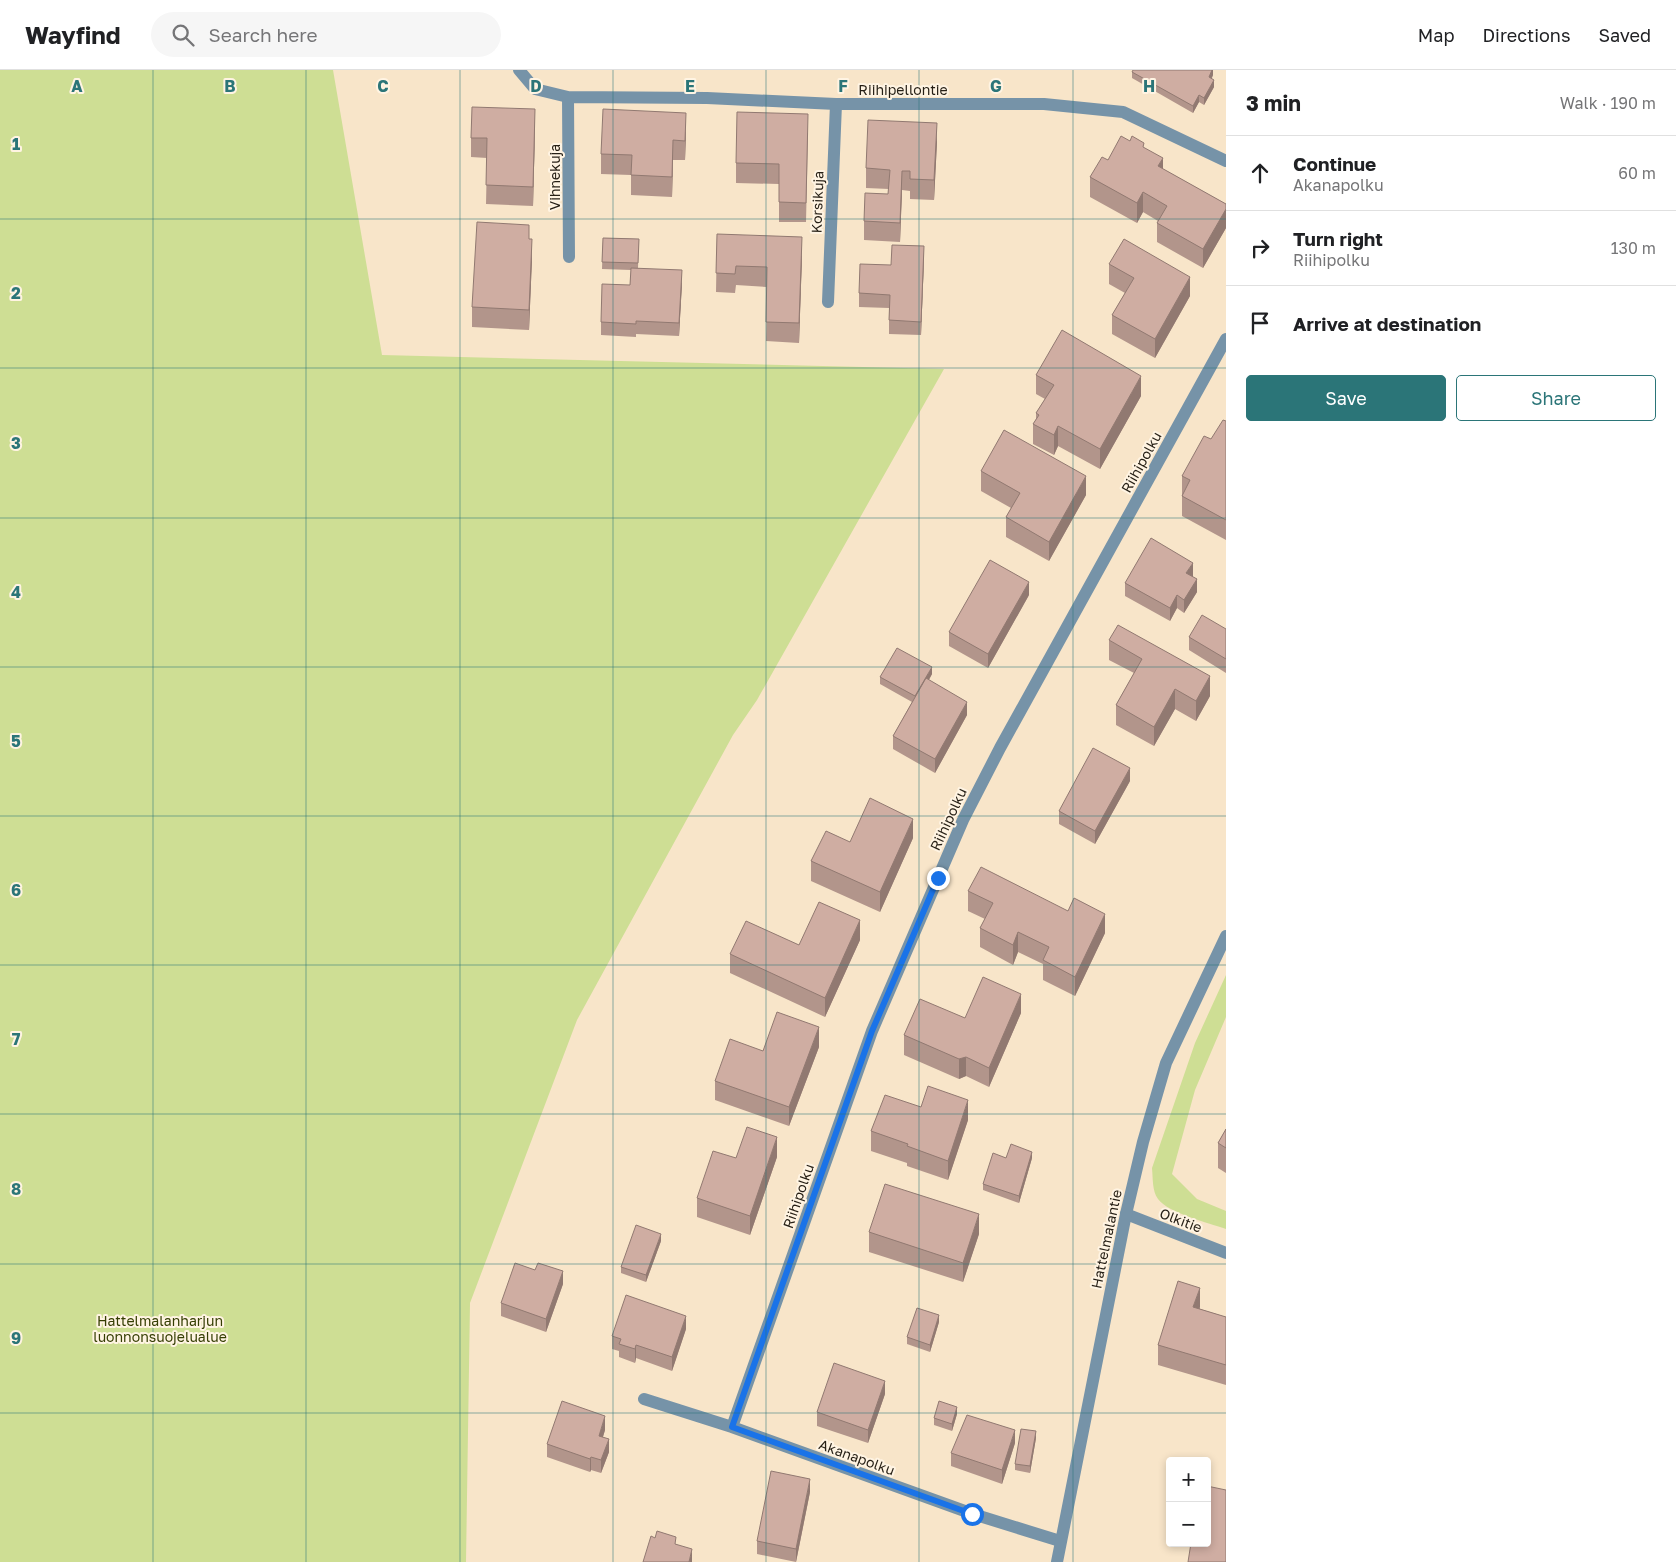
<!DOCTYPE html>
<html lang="en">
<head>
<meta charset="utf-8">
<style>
	body { margin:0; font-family:"Golos Text",sans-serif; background:#f6f6f6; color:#202124 }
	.controls { position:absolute; right:15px; bottom:15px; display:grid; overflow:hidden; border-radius:5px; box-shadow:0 2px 8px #0003 }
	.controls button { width:45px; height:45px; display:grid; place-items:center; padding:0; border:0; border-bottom:1px solid #e0e0e0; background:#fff; color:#202124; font:25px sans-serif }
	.stop { position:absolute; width:15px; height:15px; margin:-11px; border:4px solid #1a73e8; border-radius:50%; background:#fff }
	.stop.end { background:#1a73e8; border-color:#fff; box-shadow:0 1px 5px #0008 }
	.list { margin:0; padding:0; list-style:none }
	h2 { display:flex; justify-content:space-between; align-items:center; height:65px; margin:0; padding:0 20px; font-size:21px }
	h2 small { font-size:16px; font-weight:400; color:#757577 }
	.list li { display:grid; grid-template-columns:32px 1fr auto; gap:15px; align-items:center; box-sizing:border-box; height:75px; padding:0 20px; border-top:1px solid #e0e0e0 }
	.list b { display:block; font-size:19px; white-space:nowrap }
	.list p { margin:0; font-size:16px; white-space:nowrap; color:#757577 }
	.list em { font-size:16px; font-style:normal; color:#757577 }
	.actions { display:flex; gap:10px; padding:15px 20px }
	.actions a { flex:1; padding:11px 0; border:1px solid #2b7578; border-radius:5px; text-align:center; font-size:18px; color:#2b7578 }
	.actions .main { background:#2b7578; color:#fff }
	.icon { flex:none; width:28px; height:28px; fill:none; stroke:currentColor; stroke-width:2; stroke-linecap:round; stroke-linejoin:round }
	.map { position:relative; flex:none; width:1226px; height:1492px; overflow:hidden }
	header { display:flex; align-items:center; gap:30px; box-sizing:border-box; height:70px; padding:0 25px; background:#fff; border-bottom:1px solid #e0e0e0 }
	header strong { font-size:24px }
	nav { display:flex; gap:28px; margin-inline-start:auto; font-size:18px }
	.search { width:350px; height:45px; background:#f6f6f6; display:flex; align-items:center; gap:12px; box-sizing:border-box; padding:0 18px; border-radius:28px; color:#757577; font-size:19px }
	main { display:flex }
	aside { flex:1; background:#fff }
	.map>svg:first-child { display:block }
</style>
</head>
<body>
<header>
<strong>Wayfind</strong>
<div class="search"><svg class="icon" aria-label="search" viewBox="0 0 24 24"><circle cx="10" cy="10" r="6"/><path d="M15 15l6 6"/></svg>Search here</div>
<nav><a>Map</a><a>Directions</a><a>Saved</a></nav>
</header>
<main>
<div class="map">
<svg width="1226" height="1492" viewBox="0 0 1226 1492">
	<rect width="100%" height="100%" fill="#f8e5c9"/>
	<!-- green -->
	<path fill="#cede94" d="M 0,0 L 333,0 L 382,285 L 944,299 L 757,630 L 733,665 L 577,950 L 470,1233 L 466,1492 L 0,1492 Z
		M 1226,905 L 1226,947 L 1195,1020 L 1172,1104 L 1197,1129 L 1226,1141 L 1226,1159 C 1209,1153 1168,1143 1158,1129 C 1152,1121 1153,1108 1152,1098 L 1195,973 Z"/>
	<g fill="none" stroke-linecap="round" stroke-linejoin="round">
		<!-- minor -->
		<path stroke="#7693a8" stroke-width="12" d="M 519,0 L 535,19 L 568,27 L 707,28 L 836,34 L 1044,34 L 1123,42 L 1226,91
			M 568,27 L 569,187
			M 828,232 L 836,34
			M 1126,1144 L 1226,1183
			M 644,1329 L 732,1357 L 973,1444 L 1060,1471
			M 732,1357 L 872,961 L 963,750 L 1000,678 L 1226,269"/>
		<!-- tertiary -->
		<path stroke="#7693a8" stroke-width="12" d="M 1057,1492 L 1126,1144 L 1143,1072 L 1166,993 L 1226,866"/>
	</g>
	<!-- wall -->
	<path fill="#b2958b" d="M 1213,0 L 1213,5 L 1212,8 L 1214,17 L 1204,35 L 1199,32 L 1193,43 L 1132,8 L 1132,2 Z
		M 535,59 L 533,136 L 486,134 L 487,88 L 471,87 L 471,68 Z
		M 686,62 L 685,90 L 673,90 L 672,127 L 631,125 L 631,105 L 601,104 L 601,84 Z
		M 808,63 L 806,152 L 779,152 L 779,114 L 736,113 L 736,93 Z
		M 937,72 L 934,130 L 910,129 L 910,121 L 902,120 L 900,172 L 864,170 L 864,151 L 888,124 L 889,119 L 866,118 L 866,98 Z
		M 1144,78 L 1163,99 L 1226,134 L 1226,158 L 1203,198 L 1157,172 L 1157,153 L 1158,151 L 1143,142 L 1137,153 L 1090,127 L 1090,107 L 1108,90 Z
		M 717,164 L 802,186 L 799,273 L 766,271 L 767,217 L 736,215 L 735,223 L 716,222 Z
		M 603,168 L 639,169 L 638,198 L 682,213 L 679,266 L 636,264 L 636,267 L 601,265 L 601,252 L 630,215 L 631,200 L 602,199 Z
		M 529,169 L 532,188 L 529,260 L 472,257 L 472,237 Z
		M 924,189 L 921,265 L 889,264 L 889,238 L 859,237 L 859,223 L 891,195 Z
		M 1109,194 L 1190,226 L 1155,288 L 1112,264 L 1112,245 L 1125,223 L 1109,214 Z
		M 1036,305 L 1141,326 L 1100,399 L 1058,376 L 1054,385 L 1033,374 L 1033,354 L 1036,349 L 1036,343 L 1045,329 L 1036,324 Z
		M 1226,351 L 1226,470 L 1182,446 L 1182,406 Z
		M 981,401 L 1086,425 L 1049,491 L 1006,467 L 1006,447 L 1011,438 L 981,421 Z
		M 1193,506 L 1193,507 L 1197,522 L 1184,543 L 1177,538 L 1170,551 L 1125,526 L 1125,513 Z
		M 1029,525 L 988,598 L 949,576 L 949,562 Z
		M 1226,559 L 1226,603 L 1189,580 L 1189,567 Z
		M 1109,570 L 1210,626 L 1196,651 L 1175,639 L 1154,676 L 1116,655 L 1116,635 L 1134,603 L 1109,590 Z
		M 932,604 L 929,610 L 967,645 L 935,703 L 893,679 L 893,666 L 912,632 L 880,614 L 880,607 Z
		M 1130,711 L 1095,774 L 1059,754 L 1059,741 Z
		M 913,768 L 880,842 L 811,811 L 811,791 L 850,772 Z
		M 968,821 L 1105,863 L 1075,926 L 1043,910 L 1043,894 L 1018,882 L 1013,895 L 980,877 L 980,858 L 985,849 L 968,841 Z
		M 860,870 L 825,947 L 730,903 L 730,884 L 799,875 Z
		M 1021,943 L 989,1017 L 966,1006 L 959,1009 L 904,985 L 904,965 L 965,948 Z
		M 819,977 L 789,1056 L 715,1030 L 715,1011 Z
		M 921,1037 L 968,1050 L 948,1110 L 907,1096 L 907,1093 L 871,1081 L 871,1061 Z
		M 1226,1059 L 1226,1103 L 1218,1098 L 1218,1073 Z
		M 777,1087 L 750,1165 L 697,1147 L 697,1128 L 736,1088 Z
		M 1032,1088 L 1019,1133 L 983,1120 L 983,1114 Z
		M 869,1162 L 979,1164 L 963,1212 L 869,1182 Z
		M 661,1171 L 646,1212 L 621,1203 L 621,1197 Z
		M 535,1200 L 563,1214 L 546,1262 L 501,1246 L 501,1233 Z
		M 1200,1237 L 1200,1239 L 1226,1247 L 1226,1315 L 1158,1295 L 1158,1275 Z
		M 939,1252 L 930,1282 L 907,1274 L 907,1267 Z
		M 686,1259 L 672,1301 L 636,1288 L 635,1293 L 619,1287 L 619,1281 L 612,1279 L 612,1266 Z
		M 885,1324 L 868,1373 L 817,1356 L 817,1342 Z
		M 957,1344 L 952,1361 L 934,1355 L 934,1348 Z
		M 605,1360 L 603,1367 L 609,1382 L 601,1403 L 591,1400 L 590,1402 L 547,1387 L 547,1374 Z
		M 1036,1368 L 1030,1403 L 1015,1400 L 1015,1394 Z
		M 1015,1373 L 1002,1414 L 951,1396 L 951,1383 Z
		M 810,1422 L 796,1492 L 757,1484 L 757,1471 Z"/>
	<!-- shaded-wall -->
	<path fill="#917971" d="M 1212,0 L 1213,0 L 1213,5 L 1209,13 L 1209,7 Z
		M 1214,10 L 1214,17 L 1204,35 L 1204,28 Z
		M 1199,25 L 1199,32 L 1193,43 L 1193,36 Z
		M 535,39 L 535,59 L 533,136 L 533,117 Z
		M 686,43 L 686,62 L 685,90 L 685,71 Z
		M 937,53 L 937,72 L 934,130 L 934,110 Z
		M 673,70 L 673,90 L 672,127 L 672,107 Z
		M 1163,88 L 1163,108 L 1158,96 Z
		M 902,101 L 902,120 L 900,172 L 900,153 Z
		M 1143,122 L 1143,142 L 1137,153 L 1137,133 Z
		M 1226,139 L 1226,158 L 1203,198 L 1203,179 Z
		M 802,167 L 802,186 L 799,273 L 799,253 Z
		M 532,169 L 532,188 L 529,260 L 529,240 Z
		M 924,176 L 924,189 L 921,265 L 921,252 Z
		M 682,200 L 682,213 L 679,266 L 679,253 Z
		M 1190,207 L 1190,226 L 1155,288 L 1155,269 Z
		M 1141,306 L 1141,326 L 1100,399 L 1100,379 Z
		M 1058,356 L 1058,376 L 1054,385 L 1054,365 Z
		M 1086,406 L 1086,425 L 1049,491 L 1049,472 Z
		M 1193,493 L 1193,506 L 1186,516 L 1186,503 Z
		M 1197,509 L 1197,522 L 1184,543 L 1184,530 Z
		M 1029,512 L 1029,525 L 988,598 L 988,584 Z
		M 1177,525 L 1177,538 L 1170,551 L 1170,538 Z
		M 932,597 L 932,604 L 915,633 L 915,626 Z
		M 1210,606 L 1210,626 L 1196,651 L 1196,631 Z
		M 1175,619 L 1175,639 L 1154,676 L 1154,657 Z
		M 967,632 L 967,645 L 935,703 L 935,689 Z
		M 1130,698 L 1130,711 L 1095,774 L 1095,761 Z
		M 913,749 L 913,768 L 880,842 L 880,822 Z
		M 1105,844 L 1105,863 L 1075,926 L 1075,907 Z
		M 860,850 L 860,870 L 825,947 L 825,928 Z
		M 1018,862 L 1018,882 L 1013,895 L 1013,875 Z
		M 1021,924 L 1021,943 L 989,1017 L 989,998 Z
		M 819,957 L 819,977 L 789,1056 L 789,1037 Z
		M 966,987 L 966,1006 L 959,1009 L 959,989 Z
		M 968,1030 L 968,1050 L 948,1110 L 948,1091 Z
		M 777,1067 L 777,1087 L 750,1165 L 750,1146 Z
		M 1032,1082 L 1032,1088 L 1019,1133 L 1019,1126 Z
		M 979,1144 L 979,1164 L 963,1212 L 963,1193 Z
		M 661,1164 L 661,1171 L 646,1212 L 646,1205 Z
		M 563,1201 L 563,1214 L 546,1262 L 546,1249 Z
		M 1200,1218 L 1200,1237 L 1193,1256 L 1193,1237 Z
		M 939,1245 L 939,1252 L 930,1282 L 930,1275 Z
		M 686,1246 L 686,1259 L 672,1301 L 672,1287 Z
		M 636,1275 L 636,1288 L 635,1293 L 635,1279 Z
		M 885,1311 L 885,1324 L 868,1373 L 868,1360 Z
		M 957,1337 L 957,1344 L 952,1361 L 952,1354 Z
		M 605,1346 L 605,1360 L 599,1379 L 599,1366 Z
		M 1015,1360 L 1015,1373 L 1002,1414 L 1002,1400 Z
		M 1036,1361 L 1036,1368 L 1030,1403 L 1030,1396 Z
		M 609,1369 L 609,1382 L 601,1403 L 601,1390 Z
		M 591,1387 L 591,1400 L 590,1402 L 590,1389 Z
		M 810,1409 L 810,1422 L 796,1492 L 796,1479 Z
		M 692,1479 L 692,1492 L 689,1492 Z"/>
	<!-- building -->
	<path fill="#cfada2" stroke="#917971" d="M 1133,0 L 1212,0 L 1209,7 L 1214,10 L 1204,28 L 1199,25 L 1193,36 L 1132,2 Z
		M 472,37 L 535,39 L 533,117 L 486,115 L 487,68 L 471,68 Z
		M 603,39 L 686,43 L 685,71 L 673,70 L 672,107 L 631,105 L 632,85 L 601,84 Z
		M 737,42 L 808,44 L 806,133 L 779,132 L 779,94 L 736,93 Z
		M 868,50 L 937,53 L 934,110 L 910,109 L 910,101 L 902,101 L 900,153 L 864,151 L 865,123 L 888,124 L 890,100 L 866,98 Z
		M 1121,66 L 1130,71 L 1132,66 L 1144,73 L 1143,77 L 1163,88 L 1158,96 L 1226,134 L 1226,139 L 1203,179 L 1157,153 L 1167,136 L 1143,122 L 1137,133 L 1090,107 L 1102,87 L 1108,90 Z
		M 477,152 L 529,155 L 529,169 L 532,169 L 529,240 L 472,237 Z
		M 717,164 L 802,167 L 799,253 L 766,252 L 767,197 L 736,196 L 735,204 L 716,203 Z
		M 603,168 L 639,169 L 638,193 L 602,192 Z
		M 1124,169 L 1190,207 L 1155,269 L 1112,245 L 1134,208 L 1109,194 Z
		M 892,175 L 924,176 L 921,252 L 889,250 L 890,225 L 859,223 L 860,194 L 891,195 Z
		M 631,198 L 682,200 L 679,253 L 636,251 L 636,254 L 601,252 L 602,214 L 630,215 Z
		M 1062,260 L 1141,306 L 1100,379 L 1058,356 L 1054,365 L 1033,354 L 1039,345 L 1036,343 L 1054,315 L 1036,305 Z
		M 1223,350 L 1226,351 L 1226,450 L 1182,426 L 1190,410 L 1182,406 L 1204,366 L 1211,369 Z
		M 1004,360 L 1086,406 L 1049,472 L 1006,447 L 1020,423 L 981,401 Z
		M 1151,468 L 1193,493 L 1186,503 L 1197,509 L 1184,530 L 1177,525 L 1170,538 L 1125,513 Z
		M 990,490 L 1029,512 L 988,584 L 949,562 Z
		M 1202,545 L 1226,559 L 1226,589 L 1189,567 Z
		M 1118,555 L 1210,606 L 1196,631 L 1175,619 L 1154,657 L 1116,635 L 1142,589 L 1109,570 Z
		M 897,578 L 932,597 L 915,626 L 880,607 Z
		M 926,608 L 967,632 L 935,689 L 893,666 Z
		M 1093,678 L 1130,698 L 1095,761 L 1059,741 Z
		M 870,728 L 913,749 L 880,822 L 811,791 L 826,761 L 850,772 Z
		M 981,797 L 1068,841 L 1074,828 L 1105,844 L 1075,907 L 1043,890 L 1049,877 L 1018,862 L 1013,875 L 980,858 L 993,833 L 968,821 Z
		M 819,832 L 860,850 L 825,928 L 730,884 L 746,851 L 799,875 Z
		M 983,907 L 1021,924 L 989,998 L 966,987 L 959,989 L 904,965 L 920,929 L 965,948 Z
		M 777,942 L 819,957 L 789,1037 L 715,1011 L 730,969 L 763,981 Z
		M 928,1016 L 968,1030 L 948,1091 L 907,1076 L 908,1074 L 871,1061 L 885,1025 L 921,1037 Z
		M 747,1057 L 777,1067 L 750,1146 L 697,1128 L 713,1081 L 736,1088 Z
		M 1226,1059 L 1226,1078 L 1218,1073 Z
		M 1011,1074 L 1032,1082 L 1019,1126 L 983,1114 L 993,1083 L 1006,1088 Z
		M 885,1114 L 979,1144 L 963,1193 L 869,1162 Z
		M 636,1155 L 661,1164 L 646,1205 L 621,1197 Z
		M 515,1193 L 535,1200 L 538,1193 L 563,1201 L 546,1249 L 501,1233 Z
		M 1178,1211 L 1200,1218 L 1193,1237 L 1226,1247 L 1226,1295 L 1158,1275 Z
		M 626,1225 L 686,1246 L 672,1287 L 636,1275 L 635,1279 L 619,1274 L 621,1269 L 612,1266 Z
		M 917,1238 L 939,1245 L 930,1275 L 907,1267 Z
		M 834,1293 L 885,1311 L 868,1360 L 817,1342 Z
		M 562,1331 L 605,1346 L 599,1366 L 609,1369 L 601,1390 L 591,1387 L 590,1389 L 547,1374 Z
		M 939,1331 L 957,1337 L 952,1354 L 934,1348 Z
		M 967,1345 L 1015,1360 L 1002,1400 L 951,1383 Z
		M 1021,1359 L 1036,1361 L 1030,1396 L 1015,1394 Z
		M 771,1401 L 810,1409 L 796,1479 L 757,1471 Z
		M 1207,1416 L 1226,1420 L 1226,1492 L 1188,1492 L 1191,1473 L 1207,1473 Z
		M 657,1461 L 676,1467 L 675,1474 L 692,1479 L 689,1492 L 643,1492 L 651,1466 L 655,1468 Z"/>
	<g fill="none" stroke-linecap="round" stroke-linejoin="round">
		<!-- route -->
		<path stroke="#1a73e8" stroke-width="6" d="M 938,808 L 872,961 L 732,1357 L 972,1444"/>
	</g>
	<!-- grid -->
	<path fill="none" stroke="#2b7578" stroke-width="1" stroke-opacity="0.55" d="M 153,0 L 153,1492M 306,0 L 306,1492M 460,0 L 460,1492M 613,0 L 613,1492M 766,0 L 766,1492M 919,0 L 919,1492M 1073,0 L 1073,1492M 0,149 L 1226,149M 0,298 L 1226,298M 0,448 L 1226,448M 0,597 L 1226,597M 0,746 L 1226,746M 0,895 L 1226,895M 0,1044 L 1226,1044M 0,1194 L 1226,1194M 0,1343 L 1226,1343"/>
	<g text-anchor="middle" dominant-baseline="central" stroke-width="4" stroke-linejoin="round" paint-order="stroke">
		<!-- street labels -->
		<g font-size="14" fill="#261f15" stroke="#fff4e3">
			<text x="903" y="19">Riihipellontie</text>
			<text transform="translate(554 107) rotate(-90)">Vihnekuja</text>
			<text transform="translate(817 132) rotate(-88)">Korsikuja</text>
			<text transform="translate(1141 392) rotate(-61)">Riihipolku</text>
			<text transform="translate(948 749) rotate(-65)">Riihipolku</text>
			<text transform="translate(798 1126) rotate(-71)">Riihipolku</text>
			<text transform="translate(1181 1150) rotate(21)">Olkitie</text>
			<text transform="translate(1106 1169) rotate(-78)">Hattelmalantie</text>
			<text transform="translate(857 1387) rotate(20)">Akanapolku</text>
		</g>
		<!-- park labels -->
		<g font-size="14" fill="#353e03" stroke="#fff4e3">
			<text x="160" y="1250">Hattelmalanharjun<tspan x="160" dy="16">luonnonsuojelualue</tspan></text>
		</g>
	</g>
	<g font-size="16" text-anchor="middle" font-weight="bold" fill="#2b7578" stroke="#fff4e3" stroke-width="4" stroke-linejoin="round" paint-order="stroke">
		<text x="77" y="22">A</text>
		<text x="230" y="22">B</text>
		<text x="383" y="22">C</text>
		<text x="536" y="22">D</text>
		<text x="690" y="22">E</text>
		<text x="843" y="22">F</text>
		<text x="996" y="22">G</text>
		<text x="1149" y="22">H</text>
		<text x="16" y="80">1</text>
		<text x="16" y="229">2</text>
		<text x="16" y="379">3</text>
		<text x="16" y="528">4</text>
		<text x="16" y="677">5</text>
		<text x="16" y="826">6</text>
		<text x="16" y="975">7</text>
		<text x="16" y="1125">8</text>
		<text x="16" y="1274">9</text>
	</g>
</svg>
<div class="controls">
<button>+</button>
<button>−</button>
</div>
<div class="stop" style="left:972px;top:1444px"></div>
<div class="stop end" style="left:938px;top:808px"></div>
</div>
<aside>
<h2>3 min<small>Walk · 190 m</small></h2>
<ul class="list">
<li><svg class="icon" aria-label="ahead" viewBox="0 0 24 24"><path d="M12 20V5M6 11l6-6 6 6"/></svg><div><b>Continue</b><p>Akanapolku</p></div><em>60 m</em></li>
<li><svg class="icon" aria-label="right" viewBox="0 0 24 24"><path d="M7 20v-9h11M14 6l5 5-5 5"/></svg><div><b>Turn right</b><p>Riihipolku</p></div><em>130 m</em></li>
<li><svg class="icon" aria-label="arrive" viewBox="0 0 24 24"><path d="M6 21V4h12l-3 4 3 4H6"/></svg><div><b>Arrive at destination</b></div></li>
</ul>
<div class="actions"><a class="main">Save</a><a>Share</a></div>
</aside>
</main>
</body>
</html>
